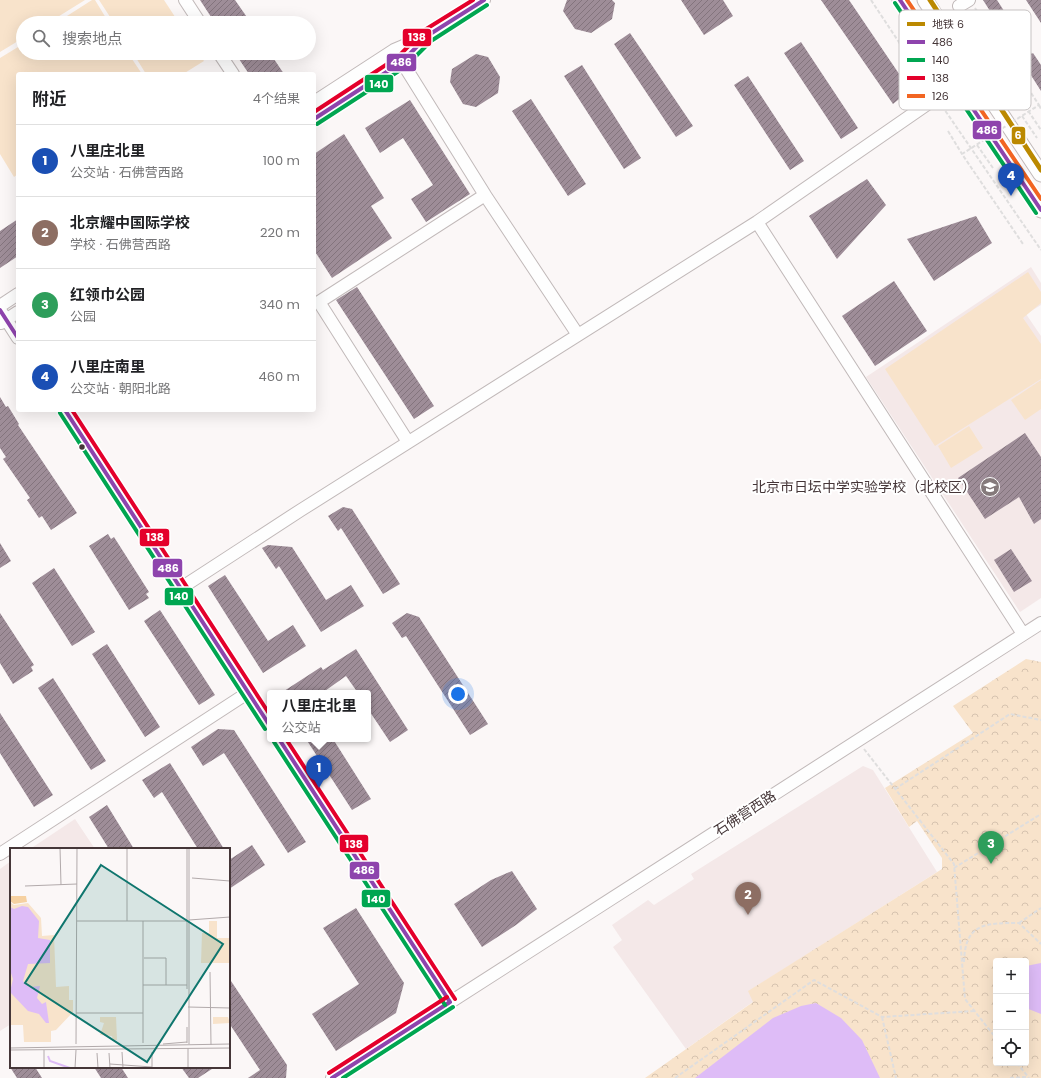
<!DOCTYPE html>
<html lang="zh">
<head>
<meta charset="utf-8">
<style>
	body { margin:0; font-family:Poppins,"Noto Sans SC",sans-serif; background:#f6f6f6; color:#202124 }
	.controls { position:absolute; right:12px; bottom:12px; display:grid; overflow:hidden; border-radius:4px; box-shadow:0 4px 16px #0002 }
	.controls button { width:36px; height:36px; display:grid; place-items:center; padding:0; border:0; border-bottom:1px solid #e0e0e0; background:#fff; color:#202124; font:20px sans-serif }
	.you { position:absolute; left:458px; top:694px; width:14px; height:14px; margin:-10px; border:3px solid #fff; border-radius:50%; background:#1a73e8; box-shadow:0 0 0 6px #1a73e833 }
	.badge { display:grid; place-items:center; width:26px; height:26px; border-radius:50%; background:#7c3aed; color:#fff; font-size:13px; font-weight:700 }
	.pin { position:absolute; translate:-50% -33px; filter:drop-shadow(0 1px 2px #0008) }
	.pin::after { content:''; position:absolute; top:21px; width:14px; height:12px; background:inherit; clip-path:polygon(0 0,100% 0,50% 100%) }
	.popup { position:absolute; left:267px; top:690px; width:104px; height:52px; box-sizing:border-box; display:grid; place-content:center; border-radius:4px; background:#fff; filter:drop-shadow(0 1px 3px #0005); font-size:13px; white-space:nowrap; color:#757577 }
	.popup b { font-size:15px; color:#202124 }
	.popup::after { content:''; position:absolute; left:50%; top:100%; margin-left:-8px; border:8px solid transparent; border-top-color:#fff }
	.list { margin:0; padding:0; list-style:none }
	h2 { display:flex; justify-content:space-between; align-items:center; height:52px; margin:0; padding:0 16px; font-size:17px }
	h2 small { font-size:13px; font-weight:400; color:#757577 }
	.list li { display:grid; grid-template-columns:26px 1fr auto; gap:12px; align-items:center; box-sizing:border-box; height:72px; padding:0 16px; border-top:1px solid #e0e0e0 }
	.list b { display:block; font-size:15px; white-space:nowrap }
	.list p { margin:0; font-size:13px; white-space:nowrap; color:#757577 }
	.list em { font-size:13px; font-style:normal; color:#757577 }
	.icon { flex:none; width:22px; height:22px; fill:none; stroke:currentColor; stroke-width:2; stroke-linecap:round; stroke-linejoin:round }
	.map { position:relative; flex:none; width:1041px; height:1078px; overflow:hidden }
	.search { position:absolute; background:#fff; box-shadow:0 4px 16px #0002; left:16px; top:16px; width:300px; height:44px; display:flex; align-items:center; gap:10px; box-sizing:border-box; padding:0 14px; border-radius:22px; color:#757577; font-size:15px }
	.panel { position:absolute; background:#fff; box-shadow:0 4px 16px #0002; left:16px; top:72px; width:300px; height:340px; border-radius:4px }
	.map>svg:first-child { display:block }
</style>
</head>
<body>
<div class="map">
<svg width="1041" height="1078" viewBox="0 0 1041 1078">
	<defs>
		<pattern id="park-crowns" width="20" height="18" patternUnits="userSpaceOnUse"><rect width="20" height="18" fill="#f8e3cb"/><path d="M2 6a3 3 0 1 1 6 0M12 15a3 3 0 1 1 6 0" fill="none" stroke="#d6c3af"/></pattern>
		<pattern id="building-hatch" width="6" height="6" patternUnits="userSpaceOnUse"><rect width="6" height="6" fill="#9e8d98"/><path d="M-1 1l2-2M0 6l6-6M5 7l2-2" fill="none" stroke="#83747d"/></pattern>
	</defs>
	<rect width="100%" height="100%" fill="#fbf7f7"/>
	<!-- built -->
	<path fill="#f4e8e8" d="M 1031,267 L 1041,283 L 1041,305 L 1026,314 L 1041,336 L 1041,598 L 1020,612 L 866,377 Z
		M 863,766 L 873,770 L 937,872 L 749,991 L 754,1001 L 686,1049 L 613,947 L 622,940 L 612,925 L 648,900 L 654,905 L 694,879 L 691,874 Z
		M 75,819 L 95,849 L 30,849 Z
		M 11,861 L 11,1024 L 0,1031 L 0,869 Z"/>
	<!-- park -->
	<path fill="url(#park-crowns)" fill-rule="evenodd" d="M 1026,659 L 1041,662 L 1041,1078 L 645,1078 L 753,1002 L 748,991 L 942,869 L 942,858 L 917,821 L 909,827 L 885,788 L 973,733 L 953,706 ZM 996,961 L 1026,961 L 1026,1063 L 996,1063 Z"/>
	<!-- garden -->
	<path fill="#f8e3cb" d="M 0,0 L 85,0 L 48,23 L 23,23 L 23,38 L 0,52 Z
		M 92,0 L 95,0 L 109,23 L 56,23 Z
		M 99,0 L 164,0 L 179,23 L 114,23 Z
		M 23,44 L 23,53 L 128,53 L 142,74 L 18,74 L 18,174 L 14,177 L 0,154 L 0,58 Z
		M 133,53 L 198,53 L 204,61 L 183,74 L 146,74 Z
		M 1028,272 L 1041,292 L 1041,303 L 1023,318 L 1041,344 L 1041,379 L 935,446 L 885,369 Z
		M 1041,380 L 1041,409 L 1025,420 L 1011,400 Z
		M 969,426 L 983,448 L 951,468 L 938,446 Z"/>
	<!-- water -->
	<path fill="#debcf7" d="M 1041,963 L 1041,1014 L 1026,1008 L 1026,966 Z
		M 816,1003 L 841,1018 L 862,1040 L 880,1078 L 695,1078 L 773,1018 L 801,1006 Z"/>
	<!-- building -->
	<path fill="url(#building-hatch)" d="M 200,0 L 235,0 L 251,23 L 215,23 Z
		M 567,0 L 612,0 L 615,3 L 612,19 L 591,33 L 575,29 L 563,11 Z
		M 681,0 L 723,0 L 733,16 L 704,35 Z
		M 821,0 L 849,0 L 910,90 L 893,104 Z
		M 983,0 L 997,0 L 1032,54 L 1033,53 L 1041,65 L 1041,91 Z
		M 1026,0 L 1041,0 L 1041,23 Z
		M 630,33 L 693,126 L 676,137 L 614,44 Z
		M 801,42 L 858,128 L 841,139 L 784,53 Z
		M 235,53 L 270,53 L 284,74 L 249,74 Z
		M 476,54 L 488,57 L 500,77 L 498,93 L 476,107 L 463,104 L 450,82 L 452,69 Z
		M 582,65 L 641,158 L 624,169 L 564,76 Z
		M 748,76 L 804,161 L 790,170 L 734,85 Z
		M 531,99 L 586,184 L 568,196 L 512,111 Z
		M 410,100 L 470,194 L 426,222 L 411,199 L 433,185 L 403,138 L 380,153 L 365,128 Z
		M 344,134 L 384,198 L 371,206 L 392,238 L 332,278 L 314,250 L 314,154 Z
		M 867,179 L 886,205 L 837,259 L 809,216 Z
		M 976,216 L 992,243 L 934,281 L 907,239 Z
		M 18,219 L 18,256 L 0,268 L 0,231 Z
		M 894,281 L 927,331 L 875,366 L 842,316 Z
		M 357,287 L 434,406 L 414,419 L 336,300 Z
		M 0,397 L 6,407 L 8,406 L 19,424 L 18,425 L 77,513 L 51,530 L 42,516 L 39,518 L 27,500 L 30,498 L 3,459 L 6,457 L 0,448 Z
		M 1025,433 L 1041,457 L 1041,519 L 1034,524 L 1019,497 L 985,519 L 958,478 Z
		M 343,507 L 352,509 L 400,584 L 383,594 L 341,528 L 338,531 L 328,516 Z
		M 108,534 L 111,539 L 114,537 L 149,592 L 146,594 L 149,598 L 129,610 L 89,546 Z
		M 0,543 L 11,561 L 0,568 Z
		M 268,545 L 292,547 L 326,600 L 351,585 L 364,606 L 321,632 L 279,566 L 276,569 L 262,548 Z
		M 1011,549 L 1032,581 L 1014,592 L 994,560 Z
		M 54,568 L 95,632 L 72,646 L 32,583 Z
		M 225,575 L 268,641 L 293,625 L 306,646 L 263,673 L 208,586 Z
		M 160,610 L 215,695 L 199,705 L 144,621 Z
		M 0,613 L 34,665 L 31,667 L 33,671 L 13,684 L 0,663 Z
		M 407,613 L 419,617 L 488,724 L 470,735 L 406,636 L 402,638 L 392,623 Z
		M 107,644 L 160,727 L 145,737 L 92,654 Z
		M 356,649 L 408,730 L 390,742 L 368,709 L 368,693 L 358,693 L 346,676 L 322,693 L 281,693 L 321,667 L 323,670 Z
		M 53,678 L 106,761 L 91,770 L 38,688 Z
		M 0,713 L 53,795 L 34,807 L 0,753 Z
		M 218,729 L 234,730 L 306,842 L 288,853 L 224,753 L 203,766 L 191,747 Z
		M 306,739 L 333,739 L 371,799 L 352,810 Z
		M 170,763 L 224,849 L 198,849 L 162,792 L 154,798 L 142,780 Z
		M 107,805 L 134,849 L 109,849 L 89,817 Z
		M 252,845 L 265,865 L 229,889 L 229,860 Z
		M 512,871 L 537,909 L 516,925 L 482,947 L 454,904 L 491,880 Z
		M 356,908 L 404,983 L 396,1013 L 336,1051 L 312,1014 L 359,984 L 323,928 Z
		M 229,978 L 287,1065 L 286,1078 L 248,1078 L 260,1070 L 229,1023 Z
		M 10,1067 L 35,1067 L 42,1078 L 17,1078 Z
		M 94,1067 L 121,1067 L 128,1078 L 101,1078 Z
		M 181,1067 L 215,1067 L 198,1078 L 189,1078 Z"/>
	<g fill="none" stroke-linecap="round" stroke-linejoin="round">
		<!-- minor casing -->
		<g stroke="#c1b9b9" stroke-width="14">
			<path id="minor" d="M 185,0 L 200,23
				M 959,6 L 969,0
				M 219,53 L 233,74
				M 402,62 L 485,195 L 578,335
				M 314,102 L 394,50 L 427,36 L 484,0
				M 314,119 L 402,62 L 424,40
				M 757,222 L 1023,634
				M 0,306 L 18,294
				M 0,310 L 18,338
				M 1,323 L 18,312
				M 65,410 L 270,726
				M 408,442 L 319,302 L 485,195
				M 181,588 L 301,510 L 757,222 L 936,98
				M 279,739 L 450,1002
				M 0,854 L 249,692
				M 332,1078 L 1041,623"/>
		</g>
		<!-- major casing -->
		<g stroke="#c1b9b9" stroke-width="17">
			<path id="major" d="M 900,0 L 1041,210
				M 925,0 L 1041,174"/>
		</g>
		<!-- path -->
		<path stroke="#dfdede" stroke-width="2" stroke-dasharray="4 2" stroke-linecap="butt" d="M 871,0 L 930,89
			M 965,16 L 1041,130
			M 1039,105 L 1041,109
			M 942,106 L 1041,250
			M 1022,116 L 1037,138
			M 948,131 L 962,154
			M 977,145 L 993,168
			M 864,749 L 954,864 L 965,999 L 996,1038
			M 895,789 L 1010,714 L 1041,720
			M 954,868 L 1041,814
			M 1019,923 L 1041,908
			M 964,962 C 965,923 985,923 1019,923 L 1041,944
			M 882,1017 L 896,1078
			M 1017,1063 L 1029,1078
			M 675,1078 L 814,980 L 882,1017 L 974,1011
			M 1010,1078 L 1028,1077"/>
		<!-- minor -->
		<use href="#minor" stroke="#fefefe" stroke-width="12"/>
		<!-- major -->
		<use href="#major" stroke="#fefefe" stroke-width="15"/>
		<!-- path-bridge -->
		<path stroke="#dfdede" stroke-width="2" stroke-dasharray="4 2" stroke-linecap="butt" d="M 975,8 L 1039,105 L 962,154 L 1023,244"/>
		<!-- bus-1 casing -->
		<g stroke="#fff" stroke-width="7">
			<path id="bus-1" d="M 900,0 L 1041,210
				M 314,119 L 402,62 L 427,36 L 484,0
				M 0,310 L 18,338
				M 65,410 L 270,726
				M 279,739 L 450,1002
				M 332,1078 L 450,1002"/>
		</g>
		<!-- bus-2 casing -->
		<g stroke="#fff" stroke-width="7">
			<path id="bus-2" d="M 895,3 L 1036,213
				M 317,124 L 405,67 L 431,41 L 487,5
				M 60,413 L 265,729
				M 274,742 L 445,1005
				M 343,1078 L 453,1007"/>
		</g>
		<!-- bus-3 casing -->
		<g stroke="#fff" stroke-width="7">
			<path id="bus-3" d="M 314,112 L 398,57 L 423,31 L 473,0
				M 72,410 L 270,715
				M 286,739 L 455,999
				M 329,1073 L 447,997"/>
		</g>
		<!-- bus-4 casing -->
		<g stroke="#fff" stroke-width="7">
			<path id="bus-4" d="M 907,0 L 1041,199"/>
		</g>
		<!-- bus-1 -->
		<use href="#bus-1" stroke="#8e44ad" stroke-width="4"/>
		<!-- bus-2 -->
		<use href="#bus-2" stroke="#00a651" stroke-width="4"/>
		<!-- bus-3 -->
		<use href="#bus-3" stroke="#e4002b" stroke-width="4"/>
		<!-- bus-4 -->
		<use href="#bus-4" stroke="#f26522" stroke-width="4"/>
		<!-- metro-1 casing -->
		<g stroke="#fff" stroke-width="8">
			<path id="metro-1" d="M 930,0 L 1041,170"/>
		</g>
		<!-- metro-1 -->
		<use href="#metro-1" stroke="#bb8900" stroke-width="5"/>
	</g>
	<!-- icons -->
	<defs>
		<g id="school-disc" transform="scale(1)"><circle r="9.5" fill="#857a7b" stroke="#fff"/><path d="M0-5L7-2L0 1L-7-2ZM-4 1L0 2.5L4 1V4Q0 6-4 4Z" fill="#fff"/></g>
	</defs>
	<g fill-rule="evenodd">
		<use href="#school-disc" x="990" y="487"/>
	</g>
	<!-- markers -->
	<circle fill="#453638" stroke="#fff" stroke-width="1.5" cx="82" cy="447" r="3.5"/>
	<g text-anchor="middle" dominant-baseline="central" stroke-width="4" stroke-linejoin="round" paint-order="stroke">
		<!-- poi labels -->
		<g font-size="14" fill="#453638" stroke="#fff" text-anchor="end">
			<text x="976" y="487">北京市日坛中学实验学校（北校区）</text>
		</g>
		<!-- street labels -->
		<g font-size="14" fill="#453638" stroke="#fff">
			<text transform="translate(745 813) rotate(-33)">石佛营西路</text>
		</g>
	</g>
	<!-- overview -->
	<g transform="translate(10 848)">
		<rect width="220" height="220" fill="#fbf7f7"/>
		<path d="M 0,48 L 16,48 L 17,54 L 4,56 L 0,53 Z" fill="#f6d1a1"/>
		<path d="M 0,54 L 4,57 L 18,55 L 31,70 L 32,88 L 44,87 L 46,139 L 59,138 L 59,152 L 63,152 L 63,164 L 46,182 L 41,183 L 41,194 L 14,194 L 13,177 L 0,177 Z" fill="#f8e3cb"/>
		<path d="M 199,73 L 207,73 L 207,100 L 207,90 L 219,90 L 219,115 L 191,115 L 192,85 L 199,85 ZM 90,169 L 106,169 L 107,192 L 103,192 L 102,188 L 90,187 L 94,175 L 90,174 ZM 203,169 L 218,169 L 220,175 L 203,176 Z" fill="#f8e3cb"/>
		<path d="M 12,58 L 18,59 L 29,73 L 28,90 L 40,92 L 40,115 L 18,116 L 13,133 L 19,139 L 30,138 L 27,150 L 32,156 L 36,154 L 39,175 L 36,175 L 29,166 L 18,163 L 0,144 L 3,131 L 0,122 L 0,59 L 4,61 Z" fill="#debcf7"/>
		<path fill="none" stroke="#debcf7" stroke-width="2" d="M 38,208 L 40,213 L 60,220"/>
		<path fill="none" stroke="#b2aaab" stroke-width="1" d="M 50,0 L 51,37M 117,0 L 117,73M 177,0 L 177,141M 182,30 L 220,33M 15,38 L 67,36M 179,72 L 220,69M 67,73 L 177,73M 133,73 L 133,195M 134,110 L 156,110 L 156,137M 200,124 L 201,197M 133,137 L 177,137M 178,159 L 220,160M 66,165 L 133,165M 177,195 L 177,179M 66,196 L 67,0M 153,196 L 177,194M 179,196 L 179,0M 0,200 L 220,196M 0,202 L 220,200M 112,204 L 113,220M 87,205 L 88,220M 99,205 L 100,220M 100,216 L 142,219 L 142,204M 34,220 L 34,202M 65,220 L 66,202M 178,220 L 178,200"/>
		<path fill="#0f766e" fill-opacity="0.15" stroke="#0f766e" stroke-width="2" d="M 91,17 L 213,96 L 137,214 L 15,135 Z"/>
		<rect width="220" height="220" fill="none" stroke="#453638" stroke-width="2"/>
	</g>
	<!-- legend -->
	<rect x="899" y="10" width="132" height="100" rx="6" fill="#fff" stroke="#c7c3c3" stroke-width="1"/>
	<rect x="907" y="22" width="18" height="4" fill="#bb8900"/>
	<rect x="907" y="40" width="18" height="4" fill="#8e44ad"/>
	<rect x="907" y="58" width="18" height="4" fill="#00a651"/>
	<rect x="907" y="76" width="18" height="4" fill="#e4002b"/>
	<rect x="907" y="94" width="18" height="4" fill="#f26522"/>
	<g font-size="11" fill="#453638">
		<text x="932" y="28">地铁 6</text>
		<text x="932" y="46">486</text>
		<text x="932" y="64">140</text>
		<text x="932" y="82">138</text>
		<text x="932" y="100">126</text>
	</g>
	<g stroke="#fff" stroke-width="1.5">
		<rect x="402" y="28" width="30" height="19" rx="4" fill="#e4002b"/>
		<rect x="386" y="53" width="31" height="19" rx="4" fill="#8e44ad"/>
		<rect x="364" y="74" width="30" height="19" rx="4" fill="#00a651"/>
		<rect x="972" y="120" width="30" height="20" rx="4" fill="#8e44ad"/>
		<rect x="1011" y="126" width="15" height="19" rx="4" fill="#bb8900"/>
		<rect x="139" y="528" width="31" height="19" rx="4" fill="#e4002b"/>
		<rect x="152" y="558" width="31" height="20" rx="4" fill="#8e44ad"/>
		<rect x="164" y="587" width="30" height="19" rx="4" fill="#00a651"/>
		<rect x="339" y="834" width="30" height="19" rx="4" fill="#e4002b"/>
		<rect x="349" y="861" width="31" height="19" rx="4" fill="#8e44ad"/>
		<rect x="361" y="889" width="30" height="19" rx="4" fill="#00a651"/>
	</g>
	<g font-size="11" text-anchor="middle" font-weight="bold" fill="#fff">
		<text x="417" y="41">138</text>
		<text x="401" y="66">486</text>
		<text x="379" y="88">140</text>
		<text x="987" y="134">486</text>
		<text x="1018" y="139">6</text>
		<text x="155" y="541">138</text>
		<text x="168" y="572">486</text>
		<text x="179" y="600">140</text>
		<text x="354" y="848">138</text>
		<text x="364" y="874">486</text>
		<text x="376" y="903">140</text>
	</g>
</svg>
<div class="controls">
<button>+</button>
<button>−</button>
<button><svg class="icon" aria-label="locate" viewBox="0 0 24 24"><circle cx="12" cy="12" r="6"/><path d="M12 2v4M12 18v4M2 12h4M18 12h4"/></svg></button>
</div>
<div class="you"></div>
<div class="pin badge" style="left:319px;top:788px;background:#1a4fb4">1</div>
<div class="popup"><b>八里庄北里</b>公交站</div>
<div class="pin badge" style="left:748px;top:915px;background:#8d6e63">2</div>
<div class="pin badge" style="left:991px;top:864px;background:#2e9e5b">3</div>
<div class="pin badge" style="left:1011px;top:196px;background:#1a4fb4">4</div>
<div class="search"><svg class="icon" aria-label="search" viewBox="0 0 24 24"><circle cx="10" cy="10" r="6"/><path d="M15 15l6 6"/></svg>搜索地点</div>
<section class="panel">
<h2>附近<small>4个结果</small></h2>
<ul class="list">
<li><span class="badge" style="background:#1a4fb4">1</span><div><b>八里庄北里</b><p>公交站 · 石佛营西路</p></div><em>100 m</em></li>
<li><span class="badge" style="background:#8d6e63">2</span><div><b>北京耀中国际学校</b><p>学校 · 石佛营西路</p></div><em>220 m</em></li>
<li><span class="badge" style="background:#2e9e5b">3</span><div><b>红领巾公园</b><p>公园</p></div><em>340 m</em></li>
<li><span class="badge" style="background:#1a4fb4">4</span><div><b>八里庄南里</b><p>公交站 · 朝阳北路</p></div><em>460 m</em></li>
</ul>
</section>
</div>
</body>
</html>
